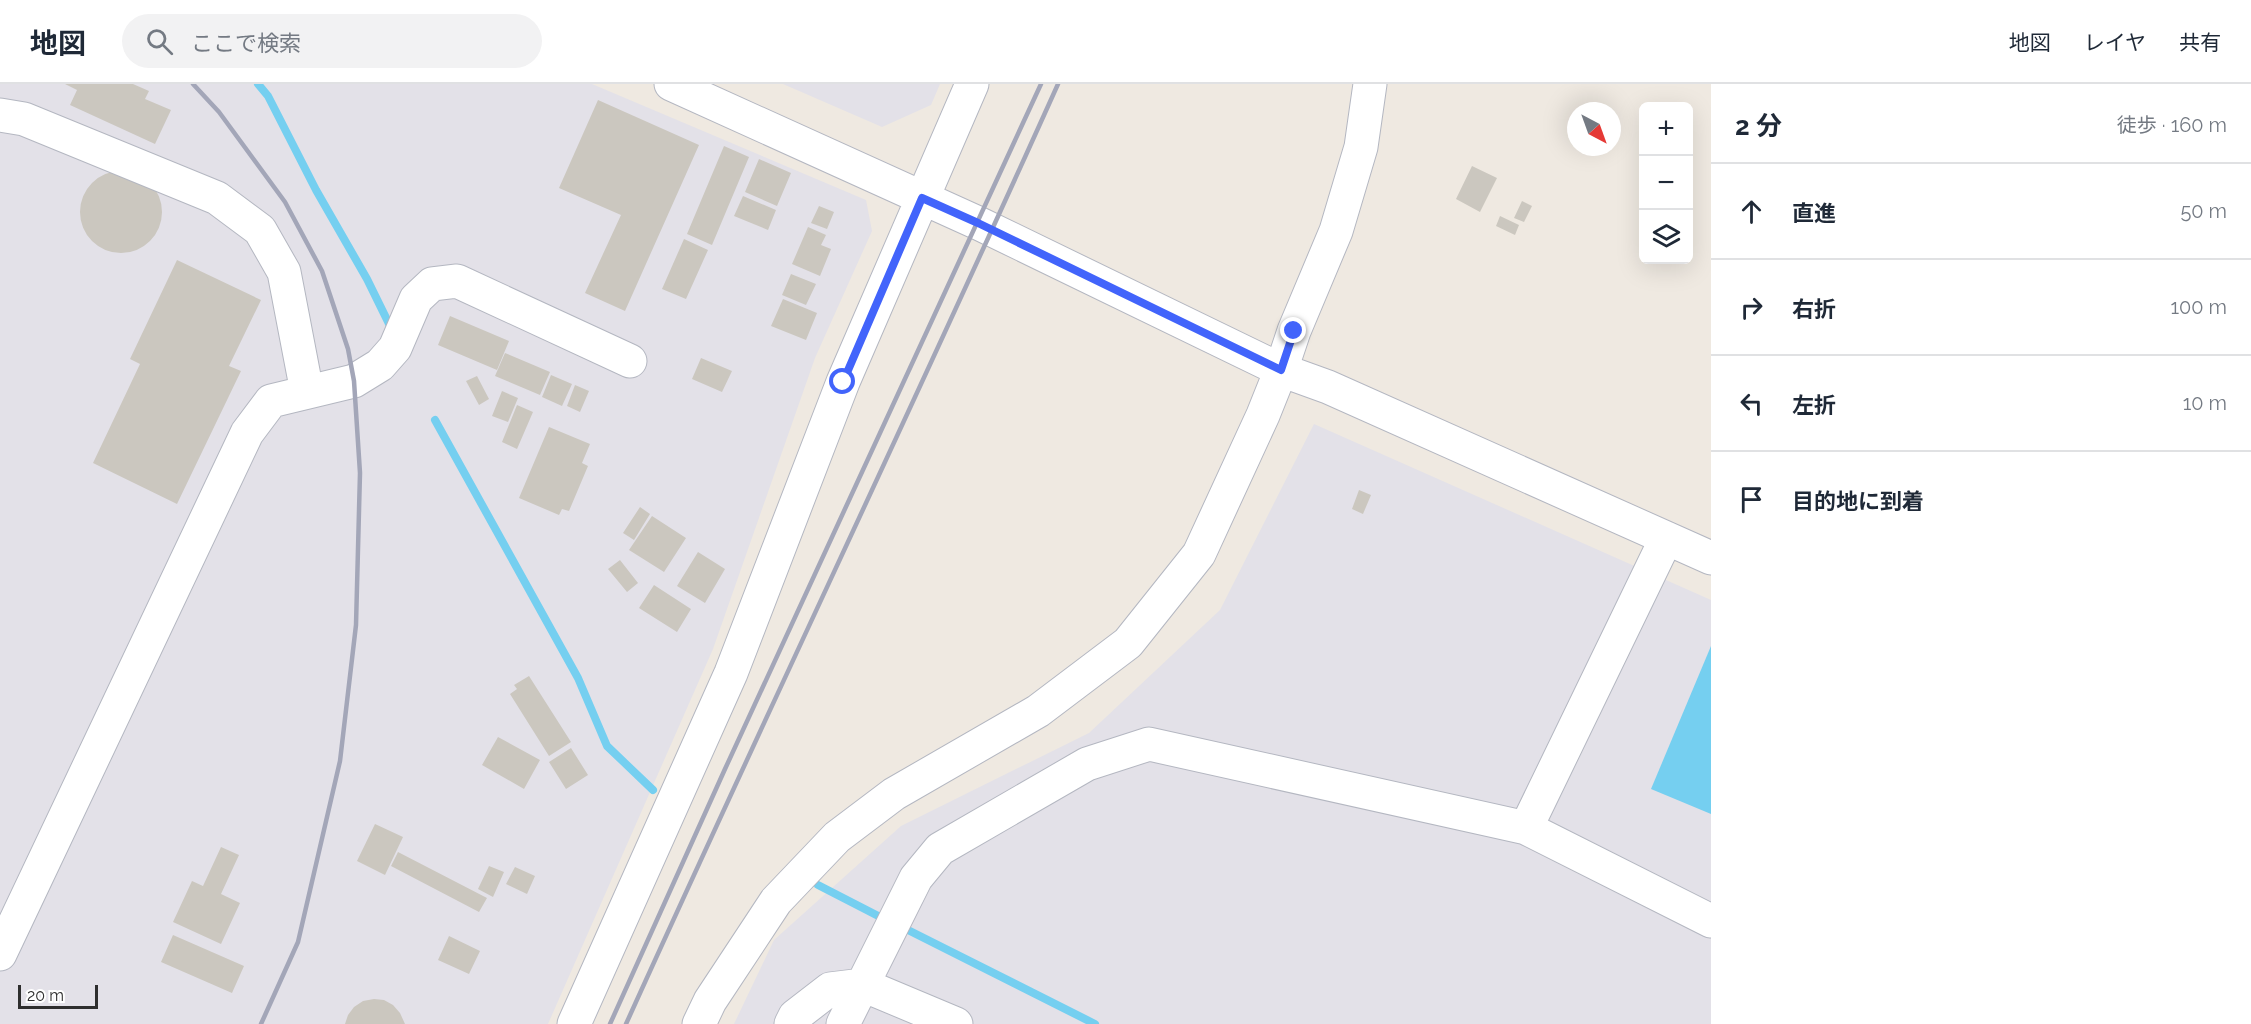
<!DOCTYPE html>
<html lang="ja">
<head>
<meta charset="utf-8">
<style>
	body { margin:0; font-family:Raleway,"Noto Sans JP",sans-serif; background:#f2f2f3; color:#1f2937 }
	.controls { position:absolute; right:18px; top:18px; display:grid; overflow:hidden; border-radius:9px; box-shadow:0 6px 24px #0002 }
	.controls button { width:54px; height:54px; display:grid; place-items:center; padding:0; border:0; border-bottom:2px solid #e0e1e3; background:#fff; color:#1f2937; font:30px sans-serif }
	.compass { position:absolute; left:1567px; top:18px; width:54px; height:54px; border-radius:50%; background:#fff; box-shadow:0 6px 24px #0002; rotate:139deg }
	.scale { position:absolute; left:18px; bottom:15px; width:80px; box-sizing:border-box; padding-left:6px; border:3px solid #2e2e2e; border-top:0; font-size:16px; line-height:21px; white-space:nowrap; color:#2e2e2e; -webkit-text-stroke:4px #fff; paint-order:stroke }
	.stop { position:absolute; width:18px; height:18px; margin:-14px; border:4px solid #4264fb; border-radius:50%; background:#fff }
	.stop.end { background:#4264fb; border-color:#fff; box-shadow:0 2px 6px #0008 }
	.list { margin:0; padding:0; list-style:none }
	h2 { display:flex; justify-content:space-between; align-items:center; height:78px; margin:0; padding:0 24px; font-size:26px }
	h2 small { font-size:20px; font-weight:400; color:#747a83 }
	.list li { display:grid; grid-template-columns:39px 1fr auto; gap:18px; align-items:center; box-sizing:border-box; height:96px; padding:0 24px; border-top:2px solid #e0e1e3 }
	.list b { display:block; font-size:22px; white-space:nowrap }
	.list em { font-size:20px; font-style:normal; color:#747a83 }
	.icon { flex:none; width:33px; height:33px; fill:none; stroke:currentColor; stroke-width:2; stroke-linecap:round; stroke-linejoin:round }
	.map { position:relative; flex:none; width:1711px; height:940px; overflow:hidden }
	header { display:flex; align-items:center; gap:36px; box-sizing:border-box; height:84px; padding:0 30px; background:#fff; border-bottom:2px solid #e0e1e3 }
	header strong { font-size:28px }
	nav { display:flex; gap:33px; margin-inline-start:auto; font-size:21px }
	.search { width:420px; height:54px; background:#f2f2f3; display:flex; align-items:center; gap:15px; box-sizing:border-box; padding:0 21px; border-radius:33px; color:#747a83; font-size:22px }
	main { display:flex }
	aside { flex:1; background:#fff }
	.map>svg:first-child { display:block }
</style>
</head>
<body>
<header>
<strong>地図</strong>
<div class="search"><svg class="icon" aria-label="search" viewBox="0 0 24 24"><circle cx="10" cy="10" r="6"/><path d="M15 15l6 6"/></svg>ここで検索</div>
<nav><a>地図</a><a>レイヤ</a><a>共有</a></nav>
</header>
<main>
<div class="map">
<svg width="1711" height="940" viewBox="0 0 1711 940">
	<rect width="100%" height="100%" fill="#efe9e1"/>
	<!-- industrial -->
	<path fill="#e3e1e8" d="M 0,0 L 592,0 L 866,116 L 872,147 L 815,274 L 713,565 L 548,940 L 0,940 Z
		M 783,0 L 940,0 L 931,21 L 882,43 Z
		M 1314,340 L 1711,516 L 1711,940 L 734,940 L 774,856 L 901,742 L 1089,649 L 1220,526 Z"/>
	<!-- water -->
	<path fill="#75cff0" d="M 1711,562 L 1711,730 L 1651,705 Z"/>
	<g fill="none" stroke-linecap="round" stroke-linejoin="round">
		<!-- stream -->
		<path stroke="#75cff0" stroke-width="8" d="M 258,0 L 268,12 L 316,106 L 367,195 L 393,248
			M 435,336 L 578,594 L 607,662 L 653,706
			M 818,801 L 888,837
			M 900,842 L 1095,940"/>
	</g>
	<!-- building -->
	<path fill="#cbc7bf" d="M 65,0 L 133,0 L 149,7 L 145,15 L 171,26 L 155,60 L 70,21 L 77,6 Z
		M 598,16 L 699,61 L 625,227 L 585,209 L 621,131 L 559,104 Z
		M 724,62 L 749,73 L 712,161 L 687,150 Z
		M 759,75 L 791,89 L 777,122 L 745,108 Z
		M 1472,82 L 1497,94 L 1480,128 L 1456,115 Z
		M80 128a41 41 0 1 1 82 0a41 41 0 1 1-82 0Z
		M 743,112 L 776,126 L 768,146 L 734,132 Z
		M 1522,117 L 1532,122 L 1524,138 L 1514,134 Z
		M 819,122 L 834,128 L 827,145 L 811,139 Z
		M 1500,132 L 1519,141 L 1515,151 L 1496,142 Z
		M 808,143 L 826,151 L 821,161 L 831,165 L 820,192 L 792,180 Z
		M 684,155 L 708,166 L 686,215 L 662,205 Z
		M 177,176 L 261,216 L 229,282 L 241,287 L 177,420 L 93,379 L 140,280 L 130,275 Z
		M 791,190 L 816,200 L 806,221 L 782,211 Z
		M 783,215 L 817,229 L 806,256 L 771,242 Z
		M 450,232 L 509,257 L 497,286 L 438,261 Z
		M 505,269 L 550,288 L 540,311 L 495,292 Z
		M 701,274 L 732,287 L 722,308 L 692,295 Z
		M 551,291 L 572,300 L 562,322 L 542,313 Z
		M 477,292 L 489,315 L 479,321 L 466,297 Z
		M 575,301 L 589,307 L 580,328 L 567,322 Z
		M 502,307 L 518,314 L 508,338 L 492,332 Z
		M 517,321 L 533,328 L 517,365 L 502,358 Z
		M 549,343 L 590,360 L 582,379 L 588,382 L 569,427 L 562,425 L 559,431 L 519,414 Z
		M 1359,406 L 1371,411 L 1363,430 L 1352,425 Z
		M 640,423 L 650,430 L 634,456 L 623,449 Z
		M 652,432 L 686,454 L 664,488 L 629,466 Z
		M 698,468 L 725,485 L 705,519 L 677,502 Z
		M 620,476 L 638,499 L 627,508 L 608,485 Z
		M 654,501 L 691,525 L 677,548 L 639,524 Z
		M 529,592 L 571,658 L 549,672 L 510,610 L 517,605 L 514,601 Z
		M 498,653 L 540,676 L 524,705 L 482,681 Z
		M 571,664 L 588,691 L 566,705 L 549,678 Z
		M 375,740 L 403,753 L 385,791 L 357,777 Z
		M 221,763 L 239,771 L 221,810 L 240,819 L 221,860 L 173,838 L 192,797 L 203,802 Z
		M 398,768 L 487,814 L 479,828 L 391,782 Z
		M 489,782 L 504,788 L 493,813 L 478,805 Z
		M 515,783 L 535,792 L 527,810 L 506,800 Z
		M 173,851 L 244,882 L 232,909 L 161,878 Z
		M 449,852 L 480,867 L 469,890 L 438,876 Z
		M 374,915 L 384,916 L 393,921 L 400,929 L 405,940 L 345,940 L 348,931 L 354,923 L 363,917 Z"/>
	<g fill="none" stroke-linecap="round" stroke-linejoin="round">
		<!-- minor casing -->
		<g stroke="#b4b7c1" stroke-width="35">
			<path id="minor" d="M 671,0 L 978,139 L 1281,286 L 1328,303 L 1711,474
				M 0,31 L 24,35 L 217,114 L 260,146 L 284,188 L 307,308
				M 1526,744 L 1666,455
				M 0,870 L 247,349 L 271,317 L 354,297 L 380,281 L 395,264 L 416,215 L 432,200 L 457,197 L 630,277
				M 574,940 L 731,589 L 843,298 L 972,0
				M 699,940 L 710,917 L 776,817 L 837,753 L 894,710 L 1038,627 L 1128,559 L 1199,470 L 1263,331 L 1281,286 L 1294,247 L 1336,147 L 1361,63 L 1370,0
				M 791,940 L 795,932 L 830,905 L 863,901 L 956,940
				M 843,940 L 916,794 L 940,765 L 1087,680 L 1149,660 L 1526,744 L 1711,837"/>
		</g>
		<!-- minor -->
		<use href="#minor" stroke="#fff" stroke-width="33"/>
		<!-- rail -->
		<path stroke="#a3a6b8" stroke-width="4.5" d="M 193,0 L 219,28 L 285,118 L 322,187 L 348,265 L 354,297 L 360,389 L 356,541 L 340,677 L 298,858 L 261,940
			M 610,940 L 725,685 L 1041,0
			M 626,940 C 768,626 917,314 1058,0"/>
	</g>
	<g fill="none" stroke-linecap="round" stroke-linejoin="round">
		<!-- route -->
		<path stroke="#4264fb" stroke-width="8" d="M 843,298 L 922,114 L 978,139 L 1281,286 L 1294,247"/>
	</g>
</svg>
<div class="controls">
<button>+</button>
<button>−</button>
<button><svg class="icon" aria-label="layers" viewBox="0 0 24 24"><path d="M12 4l9 5-9 5-9-5zM3 14l9 5 9-5"/></svg></button>
</div>
<svg class="compass" viewBox="-18 -18 36 36"><path d="M0-13l5 13h-10z" fill="#e53935"/><path d="M0 13l5-13h-10z" fill="#747a83"/></svg>
<div class="scale">20 m</div>
<div class="stop" style="left:843px;top:298px"></div>
<div class="stop end" style="left:1294px;top:247px"></div>
</div>
<aside>
<h2>2 分<small>徒歩 · 160 m</small></h2>
<ul class="list">
<li><svg class="icon" aria-label="ahead" viewBox="0 0 24 24"><path d="M12 20V5M6 11l6-6 6 6"/></svg><div><b>直進</b></div><em>50 m</em></li>
<li><svg class="icon" aria-label="right" viewBox="0 0 24 24"><path d="M7 20v-9h11M14 6l5 5-5 5"/></svg><div><b>右折</b></div><em>100 m</em></li>
<li><svg class="icon" aria-label="left" viewBox="0 0 24 24"><path d="M17 20v-9H6M10 6l-5 5 5 5"/></svg><div><b>左折</b></div><em>10 m</em></li>
<li><svg class="icon" aria-label="arrive" viewBox="0 0 24 24"><path d="M6 21V4h12l-3 4 3 4H6"/></svg><div><b>目的地に到着</b></div></li>
</ul>
</aside>
</main>
</body>
</html>
